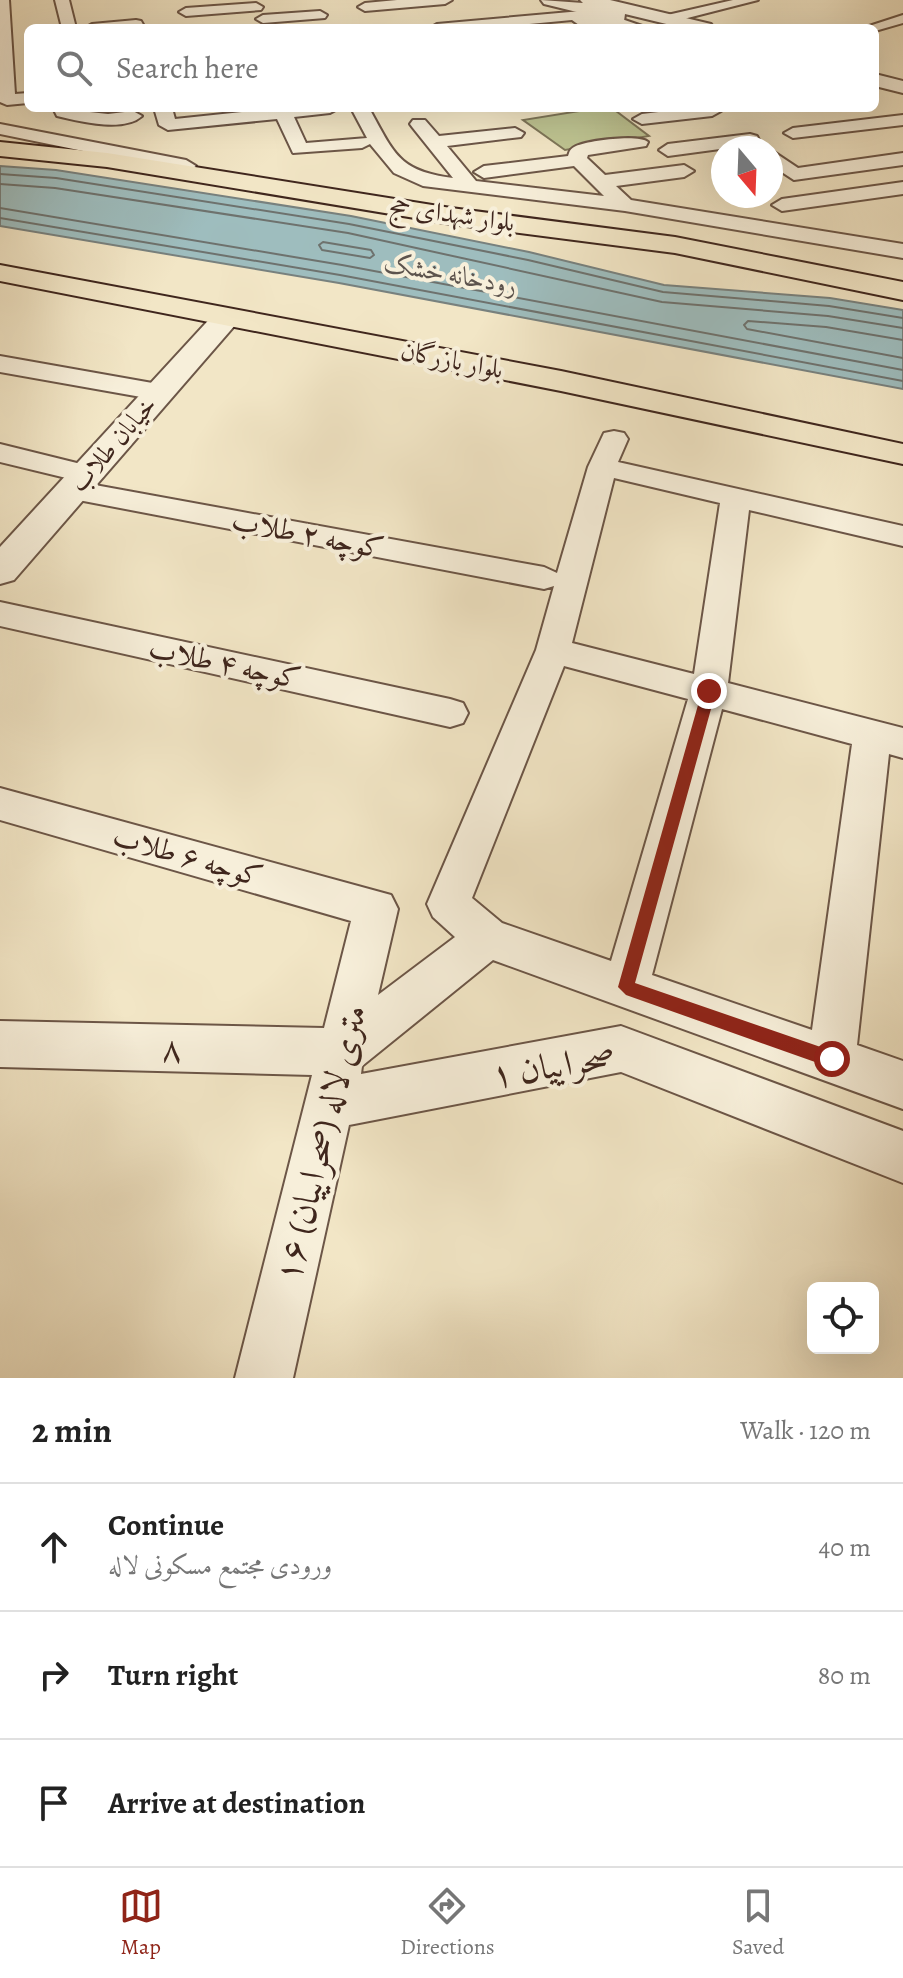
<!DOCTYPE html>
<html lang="en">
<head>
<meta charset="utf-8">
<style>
	body { margin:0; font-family:Alegreya,Amiri,serif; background:#f6f6f6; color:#222 }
	.controls { position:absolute; right:24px; bottom:24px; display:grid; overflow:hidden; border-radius:12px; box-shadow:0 8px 32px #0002 }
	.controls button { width:72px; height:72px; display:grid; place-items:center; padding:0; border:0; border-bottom:2px solid #e0e0e0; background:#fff; color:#222; font:40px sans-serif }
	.compass { position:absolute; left:711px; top:136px; width:72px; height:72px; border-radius:50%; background:#fff; box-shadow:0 8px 32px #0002; rotate:161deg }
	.stop { position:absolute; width:24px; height:24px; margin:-18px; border:6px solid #8f2418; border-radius:50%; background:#fff }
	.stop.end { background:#8f2418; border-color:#fff; box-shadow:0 2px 8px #0008 }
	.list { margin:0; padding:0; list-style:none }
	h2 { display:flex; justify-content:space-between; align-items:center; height:104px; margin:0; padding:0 32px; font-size:34px }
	h2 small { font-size:26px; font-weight:400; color:#767676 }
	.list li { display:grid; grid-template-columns:52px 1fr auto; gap:24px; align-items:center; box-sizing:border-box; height:128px; padding:0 32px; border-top:2px solid #e0e0e0 }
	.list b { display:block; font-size:30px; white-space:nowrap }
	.list p { margin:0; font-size:26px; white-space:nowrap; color:#767676 }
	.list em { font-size:26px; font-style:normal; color:#767676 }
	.icon { flex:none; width:44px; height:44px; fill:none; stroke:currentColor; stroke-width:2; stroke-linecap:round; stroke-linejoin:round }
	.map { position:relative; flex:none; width:903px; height:1378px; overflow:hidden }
	.search { position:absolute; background:#fff; box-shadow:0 8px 32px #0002; left:24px; right:24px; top:24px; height:88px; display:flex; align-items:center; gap:20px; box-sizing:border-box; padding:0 28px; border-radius:12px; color:#767676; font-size:30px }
	.sheet { height:488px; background:#fff }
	nav { display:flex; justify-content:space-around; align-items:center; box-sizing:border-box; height:112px; border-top:2px solid #e0e0e0; background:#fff; font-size:22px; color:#767676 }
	nav a { display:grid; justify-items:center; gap:4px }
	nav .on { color:#8f2418 }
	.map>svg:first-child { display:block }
</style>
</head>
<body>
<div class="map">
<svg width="903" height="1378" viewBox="0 0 903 1378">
	<rect width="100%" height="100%" fill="#f2e6c6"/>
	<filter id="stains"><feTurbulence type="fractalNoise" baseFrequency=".0025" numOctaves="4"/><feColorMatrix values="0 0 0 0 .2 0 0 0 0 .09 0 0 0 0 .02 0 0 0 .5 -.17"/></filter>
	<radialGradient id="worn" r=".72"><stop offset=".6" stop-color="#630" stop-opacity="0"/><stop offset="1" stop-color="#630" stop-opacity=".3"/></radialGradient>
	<!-- green -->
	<path fill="#bec492" stroke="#7e7558" stroke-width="2" d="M 598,108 L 612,108 L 649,136 L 565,150 L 523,120 Z"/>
	<!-- water -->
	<path fill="#9ebdbe" stroke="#78817e" stroke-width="2" d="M 0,166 L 56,170 L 351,216 L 529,252 L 664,285 L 830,298 L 903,310 L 903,389 L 339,283 L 0,226 Z"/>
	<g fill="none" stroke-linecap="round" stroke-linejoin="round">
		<!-- shore -->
		<path stroke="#6e726e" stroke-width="2" d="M 0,174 L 56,178 L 349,224 L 528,260 L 663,292 L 829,306 L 903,318
			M 0,184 L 55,188 L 348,233 L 662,302 L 828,316 L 903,328
			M 0,208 L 342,265 L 903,370
			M 0,218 L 340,275 L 903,381
			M 323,242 L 371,250 L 374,255 L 370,258 L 322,250 L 319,245 Z
			M 903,340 L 826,327 L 748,321 L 744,325 L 747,329 L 903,358"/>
		<!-- minor casing -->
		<g stroke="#6c5647" stroke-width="4">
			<path id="minor" d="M 0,0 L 9,0 L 15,94 L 28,93 L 28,103 L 7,105 L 0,102 Z
				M 55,0 L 69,0 L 76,28 L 62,28 Z
				M 397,0 L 452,0 L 445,4 L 365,11 L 358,7 L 365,3 Z
				M 733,0 L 758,0 L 668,23 L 661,19 L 663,16 Z
				M 256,3 L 263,7 L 261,10 L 186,16 L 179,12 L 186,8 Z
				M 604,9 L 609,10 L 610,15 L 648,28 C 624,28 603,24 579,25 L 572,20 L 486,28 L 430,28 L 437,24 Z
				M 320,11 L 327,15 L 325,18 L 263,23 L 256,19 L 263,15 Z
				M 903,15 L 903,23 L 875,31 L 875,28 L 863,28 Z
				M 136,20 L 141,21 L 145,28 L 85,28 L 92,24 Z
				M 53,108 L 108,114 L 133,111 L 142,116 C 123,133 79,121 57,116 Z
				M 154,108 L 172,108 L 175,119 L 280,108 L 339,108 L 330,113 L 294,117 L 306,143 L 367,138 L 351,108 L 369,108 C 394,153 398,171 453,178 L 413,128 L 410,124 L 413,120 L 425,120 L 439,136 L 515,128 L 524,133 L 521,137 L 447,146 L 476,181 L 604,196 L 574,166 L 484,178 L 474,172 L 484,166 L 568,156 C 570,150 570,149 576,146 C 589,140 640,134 648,142 L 646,146 L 588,155 L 587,158 L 605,175 L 684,165 L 694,171 L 684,177 L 616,186 L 631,200 L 903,244 L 903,258 L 625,211 L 423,186 L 394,173 L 370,144 L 362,148 L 293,153 L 277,119 L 168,130 L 159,125 Z
				M 692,108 L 719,108 L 721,111 L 712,116 L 642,124 L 633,119 L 642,114 Z
				M 903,115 L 903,125 L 793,138 L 784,133 L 793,128 Z
				M 0,124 L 186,160 L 196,166 L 186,172 L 0,134 Z
				M 750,134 L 757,136 L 759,140 L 757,144 L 668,156 L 659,150 L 668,144 Z
				M 771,150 L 798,168 L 903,153 L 903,165 L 794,180 L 771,165 Z
				M 903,182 L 903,194 L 782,211 L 772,205 L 782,199 Z
				M 0,356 L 158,384 L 167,386 L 171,392 L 167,398 L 158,400 L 0,372 Z
				M 614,431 L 624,433 L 628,439 L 618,462 L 903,526 L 903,546 L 749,510 L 728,683 L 903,728 L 903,758 L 889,754 L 857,1045 L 903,1061 L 903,1109 L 493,960 L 362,1066 L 361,1074 L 621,1026 L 903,1131 L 903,1183 L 621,1072 L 349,1125 L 293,1378 L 235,1378 L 312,1075 L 0,1067 L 0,1021 L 324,1028 L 351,921 L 0,820 L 0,788 L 391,895 L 398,909 L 378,995 L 455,937 L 433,917 L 427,904 L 536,650 L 554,586 L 544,589 L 73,499 L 63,496 L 58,490 L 63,484 L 73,481 L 544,567 L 557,573 L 588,467 L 604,433 ZM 614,478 L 720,503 L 694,674 L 572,643 ZM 564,666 L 688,699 L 611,961 L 502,923 L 472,898 ZM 722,709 L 852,744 L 812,1030 L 652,975 Z
				M 0,444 L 97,468 L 102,474 L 97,480 L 87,483 L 0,462 Z
				M 0,602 L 450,699 L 463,703 L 468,713 L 463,723 L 450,727 L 0,626 Z"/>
		</g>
		<!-- tertiary casing -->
		<g stroke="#6c5647" stroke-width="4">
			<path id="tertiary" d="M 541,0 L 583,3 L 580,0 L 610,0 L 711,24 L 714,28 L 683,28 L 625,14 L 624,21 L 618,22 L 544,4 Z
				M 875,74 L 903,81 L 903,93 L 875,86 Z
				M 226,309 L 236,312 L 241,318 L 236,324 L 14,580 L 0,584 L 0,547 L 216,312 Z"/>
		</g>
		<!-- primary casing -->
		<g stroke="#3f261d" stroke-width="4">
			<path id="primary" d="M 0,142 L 107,153 L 451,208 L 675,237 L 903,282 L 903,300 L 675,253 L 451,224 L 107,167 L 0,156 Z
				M 0,265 L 561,371 L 903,444 L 903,464 L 561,391 L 0,281 Z"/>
		</g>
		<!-- minor -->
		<use href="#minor" fill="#f7efda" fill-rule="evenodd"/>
		<!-- tertiary -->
		<use href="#tertiary" fill="#f7efda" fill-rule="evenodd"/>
		<!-- primary -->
		<use href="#primary" fill="#f2e6c6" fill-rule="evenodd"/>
	</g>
	<!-- route -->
	<path fill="#8f2418" d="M 709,686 L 716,691 L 635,983 L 838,1053 L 840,1059 L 838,1065 L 832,1068 L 626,995 L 618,987 L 702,691 Z"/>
	<g text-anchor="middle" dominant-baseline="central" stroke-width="8" stroke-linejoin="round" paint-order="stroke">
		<!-- far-street labels -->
		<g font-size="26" fill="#3f261d" stroke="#f7efda">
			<text transform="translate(452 214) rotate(8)">بلوار شهدای حج</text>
			<text transform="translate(452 360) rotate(11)">بلوار بازرگان</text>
			<text transform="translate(113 444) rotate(-49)">خیابان طلاب</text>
		</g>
		<!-- far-water labels -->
		<g font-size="26" font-style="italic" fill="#5c534d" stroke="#f7efda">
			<text transform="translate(451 274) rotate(10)">رودخانه خشک</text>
		</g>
		<!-- street labels -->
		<g font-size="30" fill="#3f261d" stroke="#f7efda">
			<text transform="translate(308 534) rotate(11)">کوچه ۲ طلاب</text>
			<text transform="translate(225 663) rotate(12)">کوچه ۴ طلاب</text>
			<text transform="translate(188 856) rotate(16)">کوچه ۶ طلاب</text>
		</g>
		<!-- near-street labels -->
		<g font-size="36" fill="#3f261d" stroke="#f7efda">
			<text transform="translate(172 1048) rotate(1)">۸</text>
			<text transform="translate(553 1065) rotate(-9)">صحراییان ۱</text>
			<text transform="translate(320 1143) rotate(-76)">۱۶ متری لاله (صحراییان)</text>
		</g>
	</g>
	<rect width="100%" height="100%" filter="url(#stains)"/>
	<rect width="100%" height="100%" fill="url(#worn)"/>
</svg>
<div class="controls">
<button><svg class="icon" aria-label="locate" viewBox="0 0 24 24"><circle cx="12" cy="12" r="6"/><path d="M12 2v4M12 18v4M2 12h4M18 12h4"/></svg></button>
</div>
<svg class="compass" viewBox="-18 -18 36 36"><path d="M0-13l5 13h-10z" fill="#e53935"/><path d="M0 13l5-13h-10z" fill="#767676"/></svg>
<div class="stop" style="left:832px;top:1059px"></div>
<div class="stop end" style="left:709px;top:691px"></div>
<div class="search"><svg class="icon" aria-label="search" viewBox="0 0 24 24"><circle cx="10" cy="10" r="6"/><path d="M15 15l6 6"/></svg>Search here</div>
</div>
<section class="sheet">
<h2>2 min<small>Walk · 120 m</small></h2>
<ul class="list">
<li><svg class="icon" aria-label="ahead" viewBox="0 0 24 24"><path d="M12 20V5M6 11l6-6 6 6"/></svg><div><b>Continue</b><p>ورودی مجتمع مسکونی لاله</p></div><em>40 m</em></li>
<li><svg class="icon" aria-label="right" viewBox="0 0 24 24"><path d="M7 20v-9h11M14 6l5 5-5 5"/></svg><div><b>Turn right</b></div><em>80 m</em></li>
<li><svg class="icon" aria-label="arrive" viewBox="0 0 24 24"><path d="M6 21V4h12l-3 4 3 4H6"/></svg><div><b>Arrive at destination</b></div></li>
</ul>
</section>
<nav>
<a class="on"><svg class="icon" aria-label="map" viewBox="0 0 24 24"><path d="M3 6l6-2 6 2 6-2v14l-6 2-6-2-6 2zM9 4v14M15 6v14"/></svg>Map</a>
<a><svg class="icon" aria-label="directions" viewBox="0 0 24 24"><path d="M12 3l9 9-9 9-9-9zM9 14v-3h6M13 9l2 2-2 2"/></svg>Directions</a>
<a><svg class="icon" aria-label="saved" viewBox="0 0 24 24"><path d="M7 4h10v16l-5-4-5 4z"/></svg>Saved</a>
</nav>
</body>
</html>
